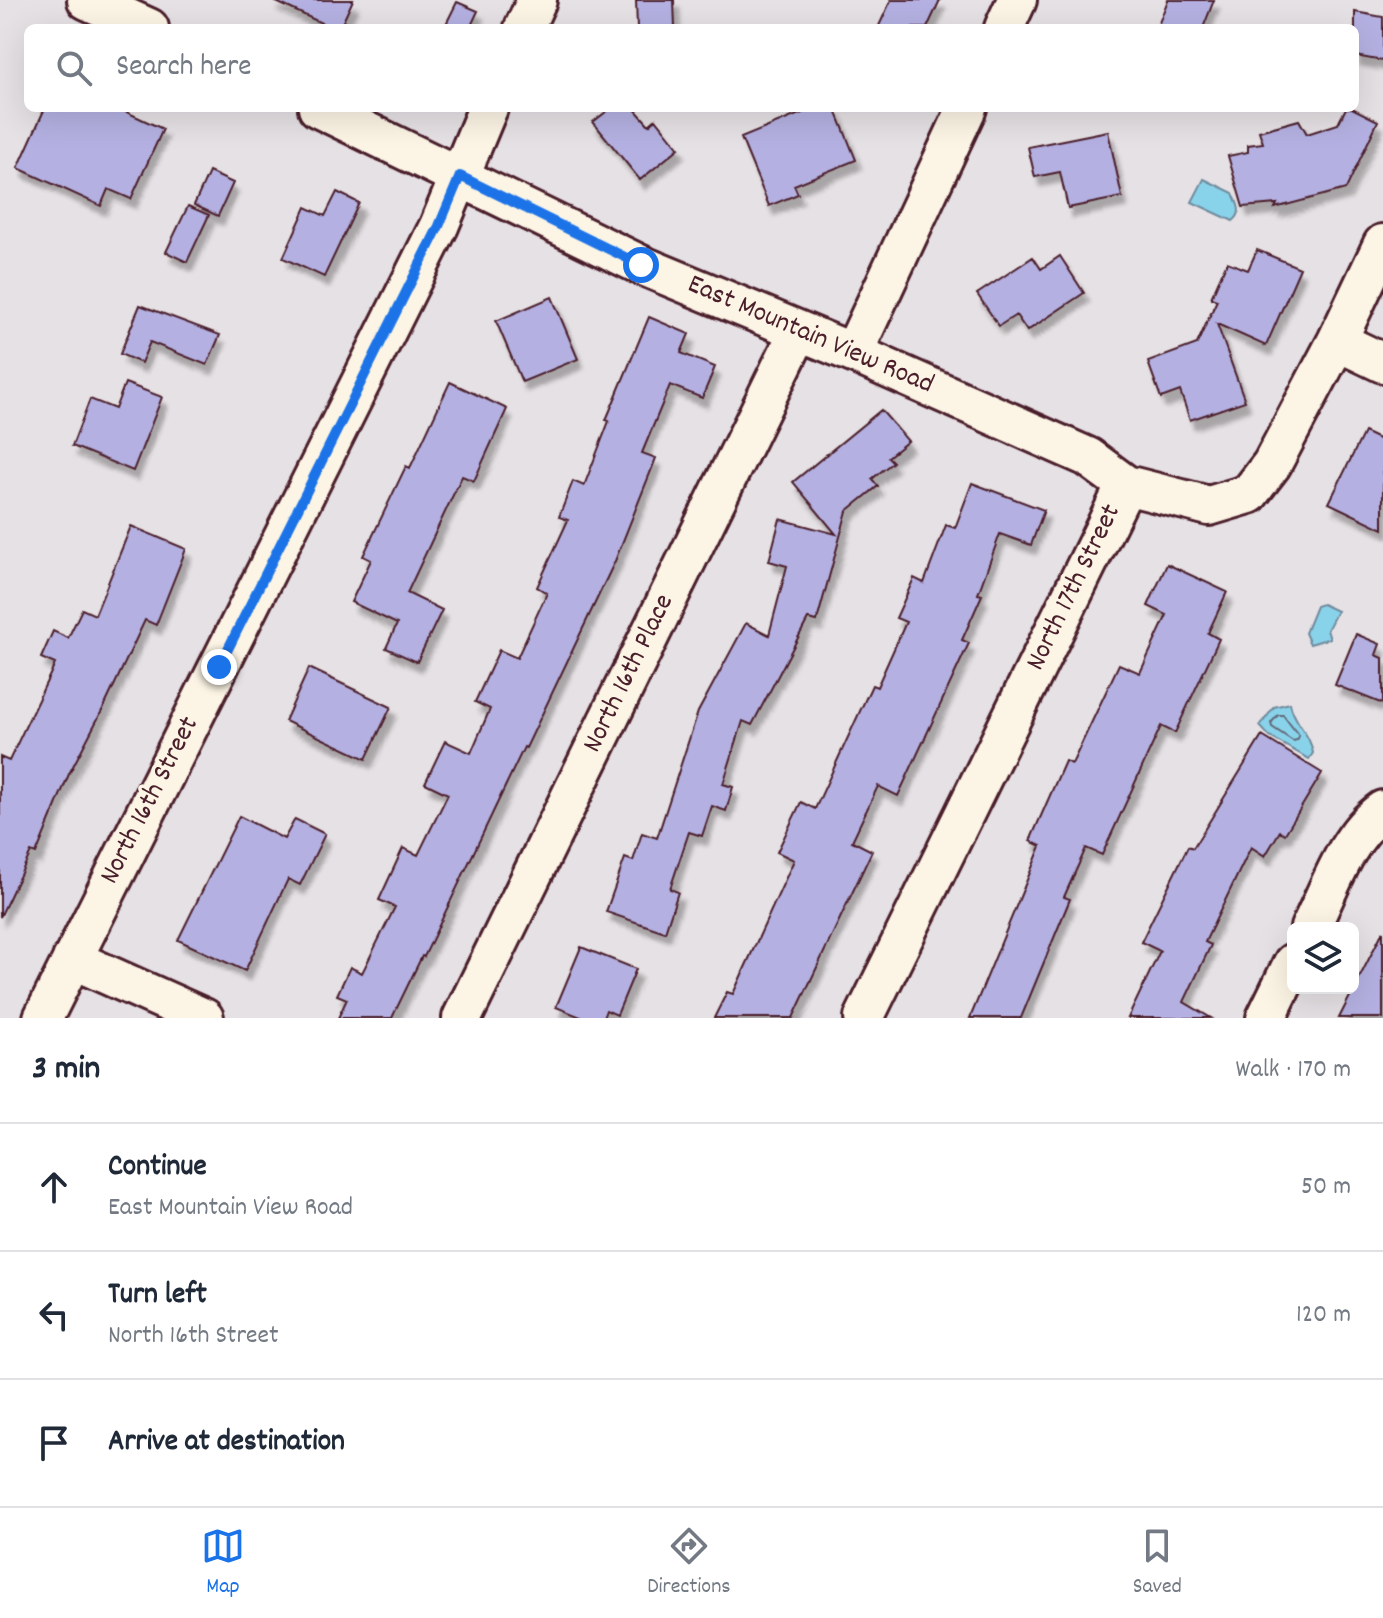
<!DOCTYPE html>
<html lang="en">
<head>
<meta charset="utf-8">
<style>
	body { margin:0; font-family:Dekko,sans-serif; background:#f6f6f7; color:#1f2937 }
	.controls { position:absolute; right:24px; bottom:24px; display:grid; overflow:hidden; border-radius:12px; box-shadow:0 8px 32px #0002 }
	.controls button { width:72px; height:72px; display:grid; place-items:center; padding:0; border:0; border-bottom:2px solid #e0e1e3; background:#fff; color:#1f2937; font:40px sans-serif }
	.stop { position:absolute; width:24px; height:24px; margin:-18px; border:6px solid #1a73e8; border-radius:50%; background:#fff }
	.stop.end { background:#1a73e8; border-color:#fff; box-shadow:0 2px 8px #0008 }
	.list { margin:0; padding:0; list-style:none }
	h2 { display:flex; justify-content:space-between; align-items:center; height:104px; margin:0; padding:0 32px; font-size:34px }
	h2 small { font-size:26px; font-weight:400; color:#747a83 }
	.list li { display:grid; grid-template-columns:52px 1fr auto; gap:24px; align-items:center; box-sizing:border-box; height:128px; padding:0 32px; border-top:2px solid #e0e1e3 }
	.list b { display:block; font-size:30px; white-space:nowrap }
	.list p { margin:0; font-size:26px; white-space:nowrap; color:#747a83 }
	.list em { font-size:26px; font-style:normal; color:#747a83 }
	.icon { flex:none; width:44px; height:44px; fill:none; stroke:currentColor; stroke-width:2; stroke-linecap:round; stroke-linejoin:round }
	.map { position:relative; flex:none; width:1383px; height:1018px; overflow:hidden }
	.search { position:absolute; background:#fff; box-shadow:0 8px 32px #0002; left:24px; right:24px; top:24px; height:88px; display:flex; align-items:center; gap:20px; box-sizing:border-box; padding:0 28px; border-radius:12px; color:#747a83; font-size:30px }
	.sheet { height:488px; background:#fff }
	nav { display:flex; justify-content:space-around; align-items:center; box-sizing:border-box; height:112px; border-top:2px solid #e0e1e3; background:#fff; font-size:22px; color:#747a83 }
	nav a { display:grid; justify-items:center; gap:4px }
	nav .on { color:#1a73e8 }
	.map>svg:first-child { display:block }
</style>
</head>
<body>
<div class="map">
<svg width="1383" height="1018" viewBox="0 0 1383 1018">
	<defs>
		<filter id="shadow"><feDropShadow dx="5" dy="9" stdDeviation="2" flood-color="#0004"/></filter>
	</defs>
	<rect width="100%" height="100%" fill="#e6e1e4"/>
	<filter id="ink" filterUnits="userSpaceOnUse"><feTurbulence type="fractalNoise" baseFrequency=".0125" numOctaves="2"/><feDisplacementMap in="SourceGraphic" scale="16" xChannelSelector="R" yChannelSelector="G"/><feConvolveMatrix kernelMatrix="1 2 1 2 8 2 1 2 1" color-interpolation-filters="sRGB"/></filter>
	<g filter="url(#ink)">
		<!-- water -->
		<path fill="#89d3ea" stroke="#708b9e" stroke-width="2" d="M 1204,179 L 1233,193 C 1237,203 1244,213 1233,221 L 1192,202 Z
			M 1322,604 L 1337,611 L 1327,630 L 1330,638 L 1310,644 L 1305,633 L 1316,606 Z
			M 1290,703 C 1293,722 1310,733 1313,753 L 1309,759 L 1270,737 L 1260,726 L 1274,707 Z"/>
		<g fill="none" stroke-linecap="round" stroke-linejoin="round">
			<!-- shore -->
			<path stroke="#636777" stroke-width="2" d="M 1278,715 L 1283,715 L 1299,736 L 1297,740 L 1293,741 L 1272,727 L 1271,723 Z"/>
		</g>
		<!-- building -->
		<path fill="#b4b1e2" stroke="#4a1f2b" stroke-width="2" filter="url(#shadow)" d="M 272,0 L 353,0 L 340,28 L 332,28 Z
			M 636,0 L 674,0 L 675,28 L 637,28 Z
			M 891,0 L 940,0 L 927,28 L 878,28 Z
			M 1168,0 L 1214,0 L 1203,28 L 1157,28 Z
			M 457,2 L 478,11 L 470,28 L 444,28 Z
			M 1355,12 L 1383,17 L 1383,61 L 1355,56 Z
			M 45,108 L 118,108 L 163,129 L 131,199 L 108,189 L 101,206 L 18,168 Z
			M 611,108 L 634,108 L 649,125 L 656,119 L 679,148 L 640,180 L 593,122 Z
			M 814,108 L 835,108 L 856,160 L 794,185 L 798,194 L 769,206 L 741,138 Z
			M 1346,108 L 1352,108 L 1378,121 L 1346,189 L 1275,208 L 1277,204 L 1243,207 L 1228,156 L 1248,152 L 1248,145 L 1263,143 L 1259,131 L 1299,120 L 1307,134 L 1338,124 Z
			M 1108,131 L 1122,197 L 1068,208 L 1060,172 L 1035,177 L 1028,147 Z
			M 209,172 L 233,183 L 218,216 L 194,205 Z
			M 337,192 L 359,203 L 324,277 L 283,258 L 306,207 L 325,216 Z
			M 188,206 L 209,215 L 187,262 L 166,252 Z
			M 1257,250 L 1300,268 L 1266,346 L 1217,324 L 1245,401 L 1190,420 L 1180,391 L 1161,398 L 1148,362 L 1197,344 L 1217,300 L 1211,298 L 1227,262 L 1248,270 Z
			M 1060,256 L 1084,293 L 1027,331 L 1016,315 L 999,326 L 977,294 L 1033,257 L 1041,269 Z
			M 552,297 L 578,359 L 522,382 L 496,321 Z
			M 140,305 L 220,335 L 207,365 L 150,342 L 141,363 L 120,354 Z
			M 649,317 L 689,334 L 681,353 L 715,367 L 702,398 L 670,385 L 642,453 L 656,458 L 615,561 L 526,748 L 524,747 L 424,957 L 422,956 L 392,1018 L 338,1018 L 347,999 L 337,995 L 350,967 L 362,973 L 395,907 L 379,900 L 403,848 L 418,855 L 448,794 L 425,783 L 445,741 L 471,753 L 490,709 L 475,702 L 499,650 L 517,658 L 547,593 L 537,587 L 568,520 L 559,517 L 573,481 L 584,486 L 609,421 L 606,420 Z
			M 450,382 L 507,409 L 474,481 L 462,476 L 407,593 L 442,610 L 417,662 L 386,648 L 397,624 L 351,602 L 371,560 L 363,556 L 406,466 L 410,468 Z
			M 125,383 L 162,397 L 133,471 L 72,446 L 90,399 L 115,409 Z
			M 881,410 L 908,441 L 888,457 L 893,462 L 872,479 L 878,486 L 847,511 L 817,621 L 808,619 L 752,725 L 743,721 L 723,784 L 733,787 L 726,811 L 712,806 L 702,836 L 689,832 L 670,889 L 678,892 L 665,932 L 606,912 L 625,858 L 633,861 L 642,833 L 657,838 L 698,712 L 746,623 L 769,635 L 787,566 L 769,561 L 780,519 L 836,534 L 793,482 Z
			M 1364,432 L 1383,441 L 1383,529 L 1329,503 Z
			M 972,483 L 1044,510 L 1031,545 L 1000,534 L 978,594 L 982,595 L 962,640 L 969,643 L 898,796 L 878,786 L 852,841 L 872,851 L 793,1018 L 714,1018 L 727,992 L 733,994 L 794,860 L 777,852 L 801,802 L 815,809 L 872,685 L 877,687 L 906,622 L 896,618 L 914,578 L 924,583 L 946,525 L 955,528 Z
			M 131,526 L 186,549 L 156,625 L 145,620 L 106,703 L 69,774 L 36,854 L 31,852 L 0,917 L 0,757 L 9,761 L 55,664 L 41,658 L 53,631 L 68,638 L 82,609 L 95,615 Z
			M 1167,564 L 1227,592 L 1208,633 L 1219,639 L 1175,733 L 1161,726 L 1102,855 L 1086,848 L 1064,897 L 1070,899 L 1021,1018 L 970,1018 L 1041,846 L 1030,841 L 1065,761 L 1072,764 L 1119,664 L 1140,673 L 1167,615 L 1148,606 Z
			M 1356,634 L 1380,644 L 1376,655 L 1383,658 L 1383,704 L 1335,685 Z
			M 309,668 L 391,707 L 366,759 L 285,721 Z
			M 1262,736 L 1322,773 L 1285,834 L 1280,831 L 1265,856 L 1251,847 L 1205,942 L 1211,945 L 1184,1002 L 1211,1018 L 1128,1018 L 1160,951 L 1141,942 L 1188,846 L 1193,848 Z
			M 239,816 L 284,839 L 295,819 L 325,834 L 300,885 L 288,879 L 245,971 L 178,940 Z
			M 1383,931 L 1383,1018 L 1339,1018 Z
			M 581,947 L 636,969 L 617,1015 L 606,1010 L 603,1018 L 583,1018 L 556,1007 Z"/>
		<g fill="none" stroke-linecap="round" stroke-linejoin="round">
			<!-- minor casing -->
			<g stroke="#4a1f2b" stroke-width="44">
				<path id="minor" d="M 87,0 L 149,28
					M 524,28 L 537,0
					M 1004,28 L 1017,0
					M 318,108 L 641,265 L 853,353 L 1088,457 L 1126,485
					M 1337,341 L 1383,363
					M 853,353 L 967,108
					M 1310,928 C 1330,888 1346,836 1383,810
					M 72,959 L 204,1018
					M 43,1018 L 439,226 L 488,108
					M 462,1018 L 799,331
					M 864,1018 L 1126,485 L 1209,506 L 1249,494 L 1272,464 L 1337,341 L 1383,244
					M 1266,1018 L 1293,963"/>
			</g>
			<!-- minor -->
			<use href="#minor" stroke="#fcf5e5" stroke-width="38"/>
		</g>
	</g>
	<g fill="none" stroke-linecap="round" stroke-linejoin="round" filter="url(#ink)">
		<!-- route -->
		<path stroke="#1a73e8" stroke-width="10" d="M 219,667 L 439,226 L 460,176 L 641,265"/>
	</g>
	<g text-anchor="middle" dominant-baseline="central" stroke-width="7" stroke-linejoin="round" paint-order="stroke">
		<!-- street labels -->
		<g font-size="28" fill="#4a1f2b" stroke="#fcf5e5">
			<text transform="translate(810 336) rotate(23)">East Mountain View Road</text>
			<text transform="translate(1075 588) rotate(-64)">North 17th Street</text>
			<text transform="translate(630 674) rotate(-64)">North 16th Place</text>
			<text transform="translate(151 801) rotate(-63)">North 16th Street</text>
		</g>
	</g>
</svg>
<div class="controls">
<button><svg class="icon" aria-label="layers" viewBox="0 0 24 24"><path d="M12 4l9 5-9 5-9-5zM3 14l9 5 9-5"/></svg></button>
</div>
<div class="stop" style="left:641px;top:265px"></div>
<div class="stop end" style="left:219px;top:667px"></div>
<div class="search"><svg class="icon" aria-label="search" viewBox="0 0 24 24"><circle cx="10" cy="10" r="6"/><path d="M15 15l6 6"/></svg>Search here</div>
</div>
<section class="sheet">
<h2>3 min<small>Walk · 170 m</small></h2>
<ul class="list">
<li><svg class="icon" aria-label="ahead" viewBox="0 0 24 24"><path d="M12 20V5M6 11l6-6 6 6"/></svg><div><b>Continue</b><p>East Mountain View Road</p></div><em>50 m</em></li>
<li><svg class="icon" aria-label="left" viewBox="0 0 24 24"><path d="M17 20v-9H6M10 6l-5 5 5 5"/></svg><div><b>Turn left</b><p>North 16th Street</p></div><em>120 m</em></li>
<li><svg class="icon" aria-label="arrive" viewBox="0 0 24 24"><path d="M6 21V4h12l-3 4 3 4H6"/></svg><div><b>Arrive at destination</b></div></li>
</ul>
</section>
<nav>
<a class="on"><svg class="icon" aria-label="map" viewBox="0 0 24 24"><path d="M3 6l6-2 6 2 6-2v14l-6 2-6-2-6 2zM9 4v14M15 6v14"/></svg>Map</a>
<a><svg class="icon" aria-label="directions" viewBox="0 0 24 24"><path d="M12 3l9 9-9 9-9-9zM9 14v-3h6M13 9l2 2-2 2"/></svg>Directions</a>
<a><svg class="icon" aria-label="saved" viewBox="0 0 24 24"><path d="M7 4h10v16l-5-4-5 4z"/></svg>Saved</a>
</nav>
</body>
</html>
